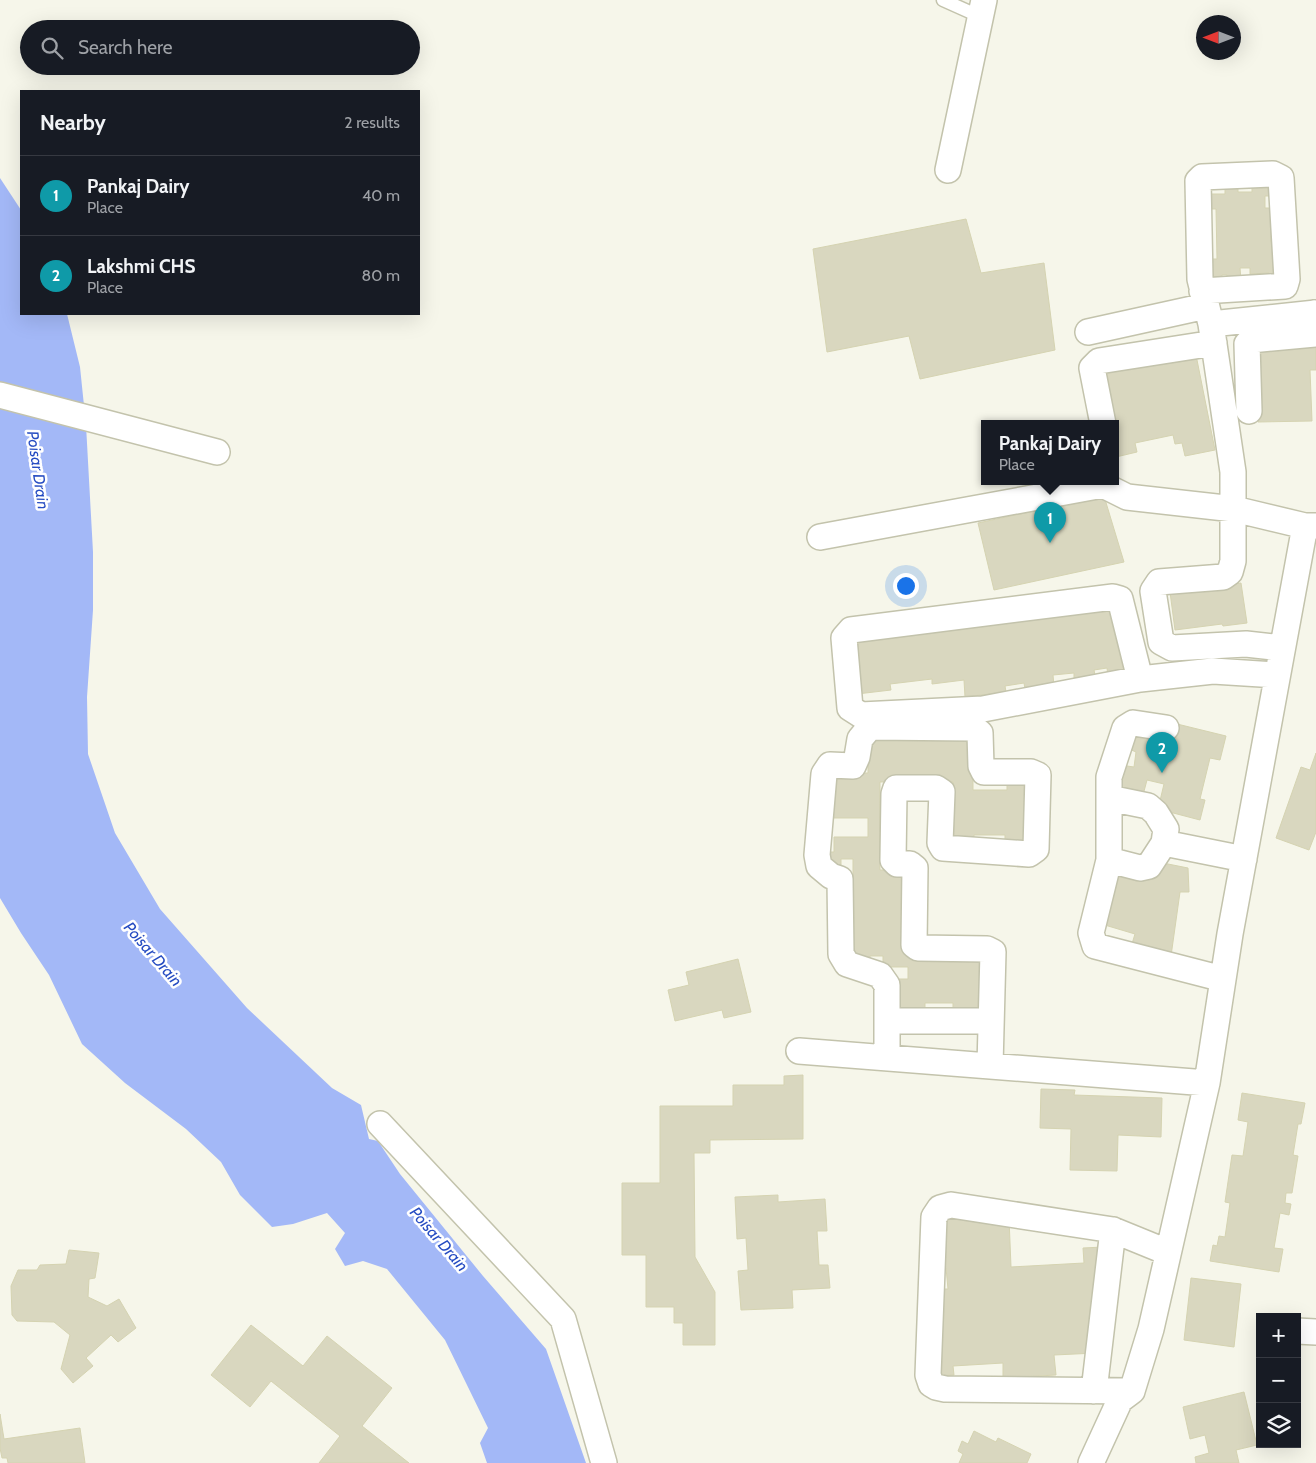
<!DOCTYPE html>
<html lang="en">
<head>
<meta charset="utf-8">
<style>
	body { margin:0; font-family:Cabin,sans-serif; background:#20242c; color:#f1f3f6 }
	.controls { position:absolute; right:15px; bottom:15px; display:grid; overflow:hidden; border-radius:0px; box-shadow:0 5px 20px #0002 }
	.controls button { width:45px; height:45px; display:grid; place-items:center; padding:0; border:0; border-bottom:1px solid #363941; background:#171b24; color:#f1f3f6; font:25px sans-serif }
	.compass { position:absolute; left:1196px; top:15px; width:45px; height:45px; border-radius:50%; background:#171b24; box-shadow:0 5px 20px #0002; rotate:270deg }
	.you { position:absolute; left:905px; top:585px; width:18px; height:18px; margin:-12px; border:4px solid #fff; border-radius:50%; background:#1a73e8; box-shadow:0 0 0 8px #1a73e833 }
	.badge { display:grid; place-items:center; width:32px; height:32px; border-radius:50%; background:#db2777; color:#fff; font-size:16px; font-weight:700 }
	.pin { position:absolute; translate:-50% -41px; filter:drop-shadow(0 1px 2px #0008) }
	.pin::after { content:''; position:absolute; top:26px; width:18px; height:15px; background:inherit; clip-path:polygon(0 0,100% 0,50% 100%) }
	.popup { position:absolute; left:981px; top:420px; width:138px; height:65px; box-sizing:border-box; display:grid; place-content:center; border-radius:0px; background:#171b24; filter:drop-shadow(0 1px 4px #0005); font-size:16px; white-space:nowrap; color:#9ea1a6 }
	.popup b { font-size:19px; color:#f1f3f6 }
	.popup::after { content:''; position:absolute; left:50%; top:100%; margin-left:-10px; border:10px solid transparent; border-top-color:#171b24 }
	.list { margin:0; padding:0; list-style:none }
	h2 { display:flex; justify-content:space-between; align-items:center; height:65px; margin:0; padding:0 20px; font-size:21px }
	h2 small { font-size:16px; font-weight:400; color:#9ea1a6 }
	.list li { display:grid; grid-template-columns:32px 1fr auto; gap:15px; align-items:center; box-sizing:border-box; height:80px; padding:0 20px; border-top:1px solid #363941 }
	.list b { display:block; font-size:19px; white-space:nowrap }
	.list p { margin:0; font-size:16px; white-space:nowrap; color:#9ea1a6 }
	.list em { font-size:16px; font-style:normal; color:#9ea1a6 }
	.icon { flex:none; width:28px; height:28px; fill:none; stroke:currentColor; stroke-width:2; stroke-linecap:round; stroke-linejoin:round }
	.map { position:relative; flex:none; width:1316px; height:1463px; overflow:hidden }
	.search { position:absolute; background:#171b24; box-shadow:0 5px 20px #0002; left:20px; top:20px; width:400px; height:55px; display:flex; align-items:center; gap:12px; box-sizing:border-box; padding:0 18px; border-radius:28px; color:#9ea1a6; font-size:19px }
	.panel { position:absolute; background:#171b24; box-shadow:0 5px 20px #0002; left:20px; top:90px; width:400px; height:225px; border-radius:0px }
	.map>svg:first-child { display:block }
</style>
</head>
<body>
<div class="map">
<svg width="1316" height="1463" viewBox="0 0 1316 1463">
	<rect width="100%" height="100%" fill="#f6f6ea"/>
	<!-- water -->
	<path fill="#a3b8f7" d="M 0,178 L 21,210 L 21,314 L 67,314 L 80,367 L 86,425 L 93,552 L 93,610 L 87,697 L 88,754 L 115,833 L 160,909 L 247,1008 L 332,1088 L 361,1105 L 369,1139 L 378,1141 L 400,1174 L 483,1276 L 546,1349 L 586,1463 L 487,1463 L 480,1443 L 488,1428 L 445,1340 L 387,1269 L 363,1261 L 345,1266 L 335,1249 L 345,1233 L 327,1213 L 293,1224 L 272,1227 L 240,1195 L 221,1162 L 186,1129 L 125,1083 L 82,1044 L 49,975 L 21,933 L 0,898 Z"/>
	<!-- building -->
	<path fill="#d9d7bf" stroke="#d5d3b1" d="M 1274,183 L 1274,196 L 1265,196 L 1265,208 L 1271,208 L 1271,242 L 1280,242 L 1281,279 L 1270,279 L 1269,273 L 1250,274 L 1250,268 L 1240,268 L 1241,280 L 1227,280 L 1227,275 L 1222,275 L 1222,285 L 1206,285 L 1205,259 L 1217,259 L 1216,209 L 1204,209 L 1211,185 L 1211,194 L 1225,194 L 1225,184 L 1238,184 L 1238,192 L 1252,192 L 1252,184 Z
		M 966,219 L 981,273 L 1044,263 L 1055,350 L 920,379 L 909,336 L 827,352 L 813,249 Z
		M 1316,342 L 1316,370 L 1310,370 L 1312,421 L 1258,422 L 1256,344 Z
		M 1195,350 L 1215,450 L 1185,456 L 1182,443 L 1175,444 L 1173,435 L 1135,443 L 1137,452 L 1116,457 L 1115,424 L 1097,370 Z
		M 1104,496 L 1124,562 L 994,590 L 978,523 Z
		M 1241,583 L 1247,623 L 1223,626 L 1222,624 L 1175,630 L 1170,592 Z
		M 1117,601 L 1129,674 L 1108,677 L 1107,668 L 1094,670 L 1095,675 L 1074,678 L 1074,673 L 1053,675 L 1054,686 L 1025,689 L 1024,683 L 1005,686 L 1006,692 L 965,697 L 964,680 L 932,684 L 932,679 L 890,684 L 891,690 L 857,694 L 851,636 Z
		M 1173,723 L 1226,736 L 1220,760 L 1210,758 L 1200,799 L 1205,800 L 1200,820 L 1158,809 L 1164,784 L 1147,780 L 1143,795 L 1115,786 L 1120,765 L 1134,767 L 1136,752 L 1129,749 L 1134,730 Z
		M 868,733 L 973,733 L 973,790 L 1007,790 L 1007,776 L 1030,776 L 1030,845 L 1005,845 L 1005,835 L 974,835 L 974,838 L 944,838 L 953,810 L 953,782 L 880,782 L 880,870 L 909,870 L 909,952 L 986,952 L 986,1010 L 953,1010 L 953,1003 L 925,1003 L 925,1010 L 894,1010 L 894,979 L 908,979 L 908,967 L 883,967 L 883,956 L 870,956 L 870,963 L 853,963 L 853,859 L 841,859 L 841,867 L 828,867 L 828,852 L 834,852 L 834,837 L 868,837 L 868,818 L 828,818 L 828,773 L 868,773 Z
		M 1316,753 L 1316,832 L 1309,850 L 1276,838 L 1301,767 L 1310,770 Z
		M 1158,862 L 1188,868 L 1189,892 L 1180,892 L 1171,956 L 1131,947 L 1135,934 L 1098,923 L 1118,866 L 1152,878 Z
		M 738,959 L 751,1012 L 724,1018 L 722,1010 L 675,1021 L 668,990 L 689,985 L 686,972 Z
		M 803,1075 L 803,1139 L 710,1140 L 710,1153 L 694,1153 L 695,1257 L 715,1292 L 715,1345 L 683,1345 L 683,1323 L 674,1323 L 674,1307 L 646,1307 L 646,1255 L 622,1255 L 622,1183 L 660,1183 L 660,1106 L 733,1106 L 733,1085 L 784,1085 L 784,1076 Z
		M 1041,1089 L 1075,1090 L 1074,1095 L 1162,1098 L 1161,1137 L 1118,1135 L 1117,1171 L 1070,1170 L 1071,1129 L 1040,1128 Z
		M 1242,1093 L 1305,1103 L 1301,1124 L 1298,1124 L 1293,1155 L 1298,1156 L 1292,1193 L 1286,1193 L 1285,1203 L 1291,1204 L 1289,1215 L 1280,1213 L 1274,1248 L 1283,1249 L 1279,1272 L 1210,1261 L 1213,1245 L 1217,1246 L 1219,1236 L 1225,1237 L 1230,1203 L 1225,1202 L 1232,1155 L 1243,1156 L 1248,1122 L 1238,1120 Z
		M 778,1195 L 778,1202 L 825,1199 L 827,1231 L 817,1231 L 819,1265 L 828,1265 L 830,1288 L 792,1290 L 793,1308 L 741,1310 L 738,1271 L 748,1270 L 746,1238 L 737,1239 L 735,1197 Z
		M 936,1214 L 1009,1218 L 1011,1267 L 1084,1263 L 1083,1248 L 1103,1247 L 1096,1353 L 1054,1355 L 1056,1375 L 1003,1378 L 1003,1363 L 953,1366 L 954,1375 L 938,1376 L 940,1289 L 948,1289 L 946,1268 L 939,1268 Z
		M 69,1250 L 99,1253 L 95,1278 L 89,1279 L 88,1297 L 107,1306 L 119,1299 L 136,1328 L 118,1342 L 111,1335 L 86,1358 L 93,1366 L 73,1383 L 61,1369 L 70,1335 L 54,1322 L 17,1321 L 12,1315 L 11,1286 L 18,1270 L 37,1270 L 40,1265 L 66,1264 Z
		M 1191,1278 L 1241,1284 L 1234,1347 L 1184,1340 Z
		M 251,1325 L 303,1366 L 327,1336 L 392,1388 L 362,1426 L 409,1463 L 319,1463 L 340,1436 L 271,1381 L 250,1407 L 211,1375 Z
		M 1244,1392 L 1257,1445 L 1236,1450 L 1239,1463 L 1196,1463 L 1195,1457 L 1209,1453 L 1205,1435 L 1190,1439 L 1183,1407 Z
		M 0,1414 L 4,1439 L 80,1428 L 85,1463 L 8,1463 L 7,1458 L 2,1458 L 0,1448 Z
		M 974,1431 L 996,1442 L 998,1438 L 1031,1454 L 1027,1463 L 959,1463 L 963,1454 L 958,1451 L 962,1441 L 968,1444 Z"/>
	<g fill="none" stroke-linecap="round" stroke-linejoin="round">
		<!-- service casing -->
		<g stroke="#c3c3ac" stroke-width="15">
			<path id="service" d="M 943,0 L 981,17"/>
		</g>
		<!-- minor casing -->
		<g stroke="#c3c3ac" stroke-width="28">
			<path id="minor" d="M 948,170 L 984,0
				M 1202,291 L 1285,286 L 1287,279 L 1281,178 L 1273,174 L 1202,177 L 1198,181 L 1200,279 L 1211,324
				M 1088,332 L 1206,306
				M 0,395 L 217,452
				M 1249,411 L 1247,344 L 1251,340 L 1316,334 L 1314,313
				M 1103,424 L 1092,368 L 1099,361 L 1214,343
				M 820,537 L 1103,485 L 1127,497 L 1234,509 L 1305,526 L 1316,526
				M 1282,648 L 1246,644 L 1172,648 L 1161,642 L 1153,591 L 1159,582 L 1223,577 L 1230,572 L 1233,561 L 1233,472 L 1211,324 L 1316,313
				M 1140,679 L 1120,599 L 1113,597 L 851,630 L 844,638 L 850,708 L 861,715 L 983,709 L 1140,679 L 1213,671 L 1277,675
				M 1109,798 L 1148,806 L 1156,813 L 1166,829 L 1164,843
				M 1109,860 L 1109,777 L 1125,728 L 1133,723 L 1166,728
				M 1223,979 L 1095,946 L 1091,933 L 1109,860 L 1140,868 L 1149,866 L 1164,843 L 1244,859
				M 887,1021 L 991,1021
				M 799,1051 L 1207,1083
				M 887,1058 L 887,985 L 880,975 L 847,964 L 841,954 L 840,879 L 831,876 L 819,866 L 817,855 L 824,774 L 830,765 L 853,766 L 857,757 L 860,739 L 870,727 L 974,728 L 980,733 L 981,766 L 984,772 L 1031,772 L 1038,775 L 1036,849 L 1029,854 L 943,848 L 940,843 L 942,792 L 936,788 L 896,788 L 894,794 L 893,860 L 897,864 L 910,864 L 915,868 L 914,945 L 918,948 L 987,949 L 993,952 L 990,1066
				M 380,1124 L 563,1319 L 604,1463
				M 1297,1331 L 1316,1332
				M 1094,1391 L 1113,1230
				M 1132,1391 L 945,1389 L 936,1387 L 931,1384 L 928,1375 L 934,1217 L 940,1208 L 951,1205 L 1113,1230 L 1167,1252
				M 1091,1463 L 1120,1400 L 1132,1391 L 1151,1329 L 1207,1083 L 1230,934 L 1305,526"/>
		</g>
		<!-- service -->
		<use href="#service" stroke="#fff" stroke-width="12"/>
		<!-- minor -->
		<use href="#minor" stroke="#fff" stroke-width="25"/>
	</g>
	<g text-anchor="middle" dominant-baseline="central" stroke-width="5" stroke-linejoin="round" paint-order="stroke">
		<!-- water labels -->
		<g font-size="16" font-style="italic" fill="#264cc2" stroke="#fff">
			<text transform="translate(38 470) rotate(82)">Poisar Drain</text>
			<text transform="translate(153 954) rotate(49)">Poisar Drain</text>
			<text transform="translate(439 1239) rotate(49)">Poisar Drain</text>
		</g>
	</g>
</svg>
<div class="controls">
<button>+</button>
<button>−</button>
<button><svg class="icon" aria-label="layers" viewBox="0 0 24 24"><path d="M12 4l9 5-9 5-9-5zM3 14l9 5 9-5"/></svg></button>
</div>
<svg class="compass" viewBox="-18 -18 36 36"><path d="M0-13l5 13h-10z" fill="#e53935"/><path d="M0 13l5-13h-10z" fill="#9ea1a6"/></svg>
<div class="you"></div>
<div class="pin badge" style="left:1050px;top:543px;background:#0f9aa8">1</div>
<div class="popup"><b>Pankaj Dairy</b>Place</div>
<div class="pin badge" style="left:1162px;top:773px;background:#0f9aa8">2</div>
<div class="search"><svg class="icon" aria-label="search" viewBox="0 0 24 24"><circle cx="10" cy="10" r="6"/><path d="M15 15l6 6"/></svg>Search here</div>
<section class="panel">
<h2>Nearby<small>2 results</small></h2>
<ul class="list">
<li><span class="badge" style="background:#0f9aa8">1</span><div><b>Pankaj Dairy</b><p>Place</p></div><em>40 m</em></li>
<li><span class="badge" style="background:#0f9aa8">2</span><div><b>Lakshmi CHS</b><p>Place</p></div><em>80 m</em></li>
</ul>
</section>
</div>
</body>
</html>
